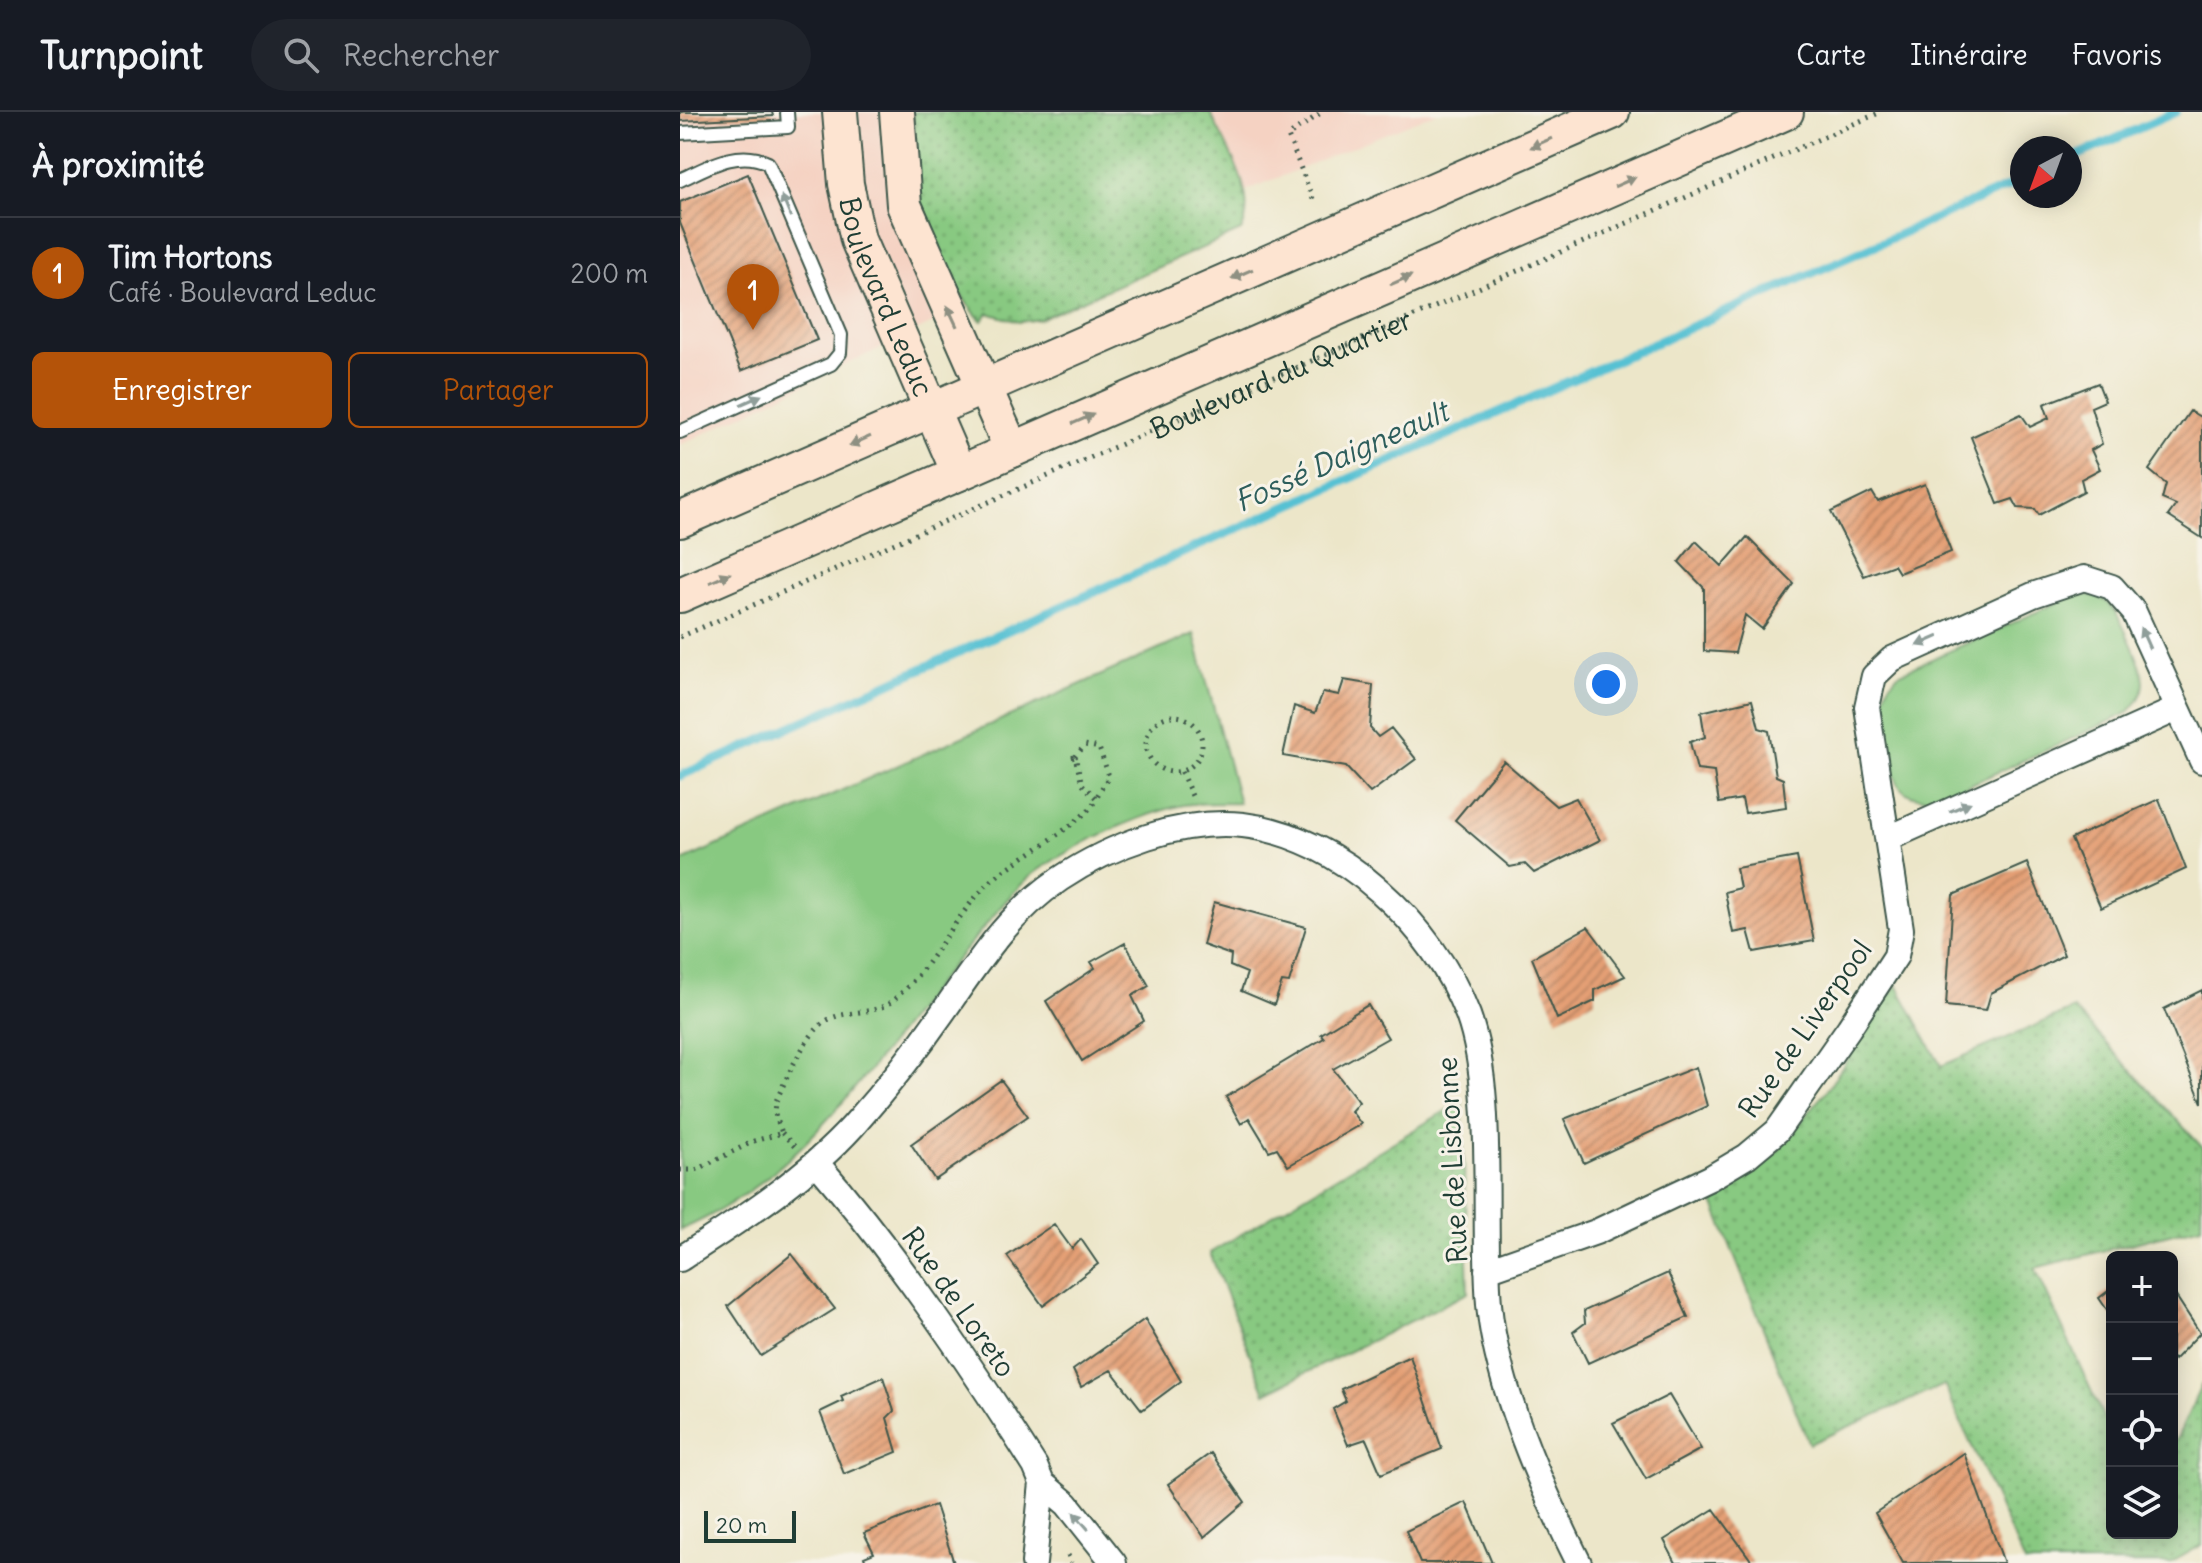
<!DOCTYPE html>
<html lang="fr">
<head>
<meta charset="utf-8">
<style>
	body { margin:0; font-family:Delius,sans-serif; background:#20242c; color:#f1f3f6 }
	.controls { position:absolute; right:24px; bottom:24px; display:grid; overflow:hidden; border-radius:12px; box-shadow:0 4px 20px #0003 }
	.controls button { width:72px; height:72px; display:grid; place-items:center; padding:0; border:0; border-bottom:2px solid #363941; background:#171b24; color:#f1f3f6; font:40px sans-serif }
	.compass { position:absolute; left:1330px; top:24px; width:72px; height:72px; border-radius:50%; background:#171b24; box-shadow:0 4px 20px #0003; rotate:221deg }
	.scale { position:absolute; left:24px; bottom:20px; width:92px; box-sizing:border-box; padding-left:8px; border:4px solid #1f3d34; border-top:0; font-size:22px; line-height:28px; white-space:nowrap; color:#1f3d34; -webkit-text-stroke:6px #f7f3e8; paint-order:stroke }
	.you { position:absolute; left:926px; top:572px; width:28px; height:28px; margin:-20px; border:6px solid #fff; border-radius:50%; background:#1a73e8; box-shadow:0 0 0 12px #1a73e833 }
	.badge { display:grid; place-items:center; width:52px; height:52px; border-radius:50%; background:#b45309; color:#fff; font-size:26px; font-weight:700 }
	.pin { position:absolute; translate:-50% -66px; filter:drop-shadow(0 2px 4px #0008) }
	.pin::after { content:''; position:absolute; top:42px; width:28px; height:24px; background:inherit; clip-path:polygon(0 0,100% 0,50% 100%) }
	.list { margin:0; padding:0; list-style:none }
	h2 { display:flex; justify-content:space-between; align-items:center; height:104px; margin:0; padding:0 32px; font-size:34px }
	h2 small { font-size:26px; font-weight:400; color:#9ea1a6 }
	.list li { display:grid; grid-template-columns:52px 1fr auto; gap:24px; align-items:center; box-sizing:border-box; height:112px; padding:0 32px; border-top:2px solid #363941 }
	.list b { display:block; font-size:30px; white-space:nowrap }
	.list p { margin:0; font-size:26px; white-space:nowrap; color:#9ea1a6 }
	.list em { font-size:26px; font-style:normal; color:#9ea1a6 }
	.actions { display:flex; gap:16px; padding:24px 32px }
	.actions a { flex:1; padding:18px 0; border:2px solid #b45309; border-radius:12px; text-align:center; font-size:28px; color:#b45309 }
	.actions .main { background:#b45309; color:#fff }
	.icon { flex:none; width:44px; height:44px; fill:none; stroke:currentColor; stroke-width:2; stroke-linecap:round; stroke-linejoin:round }
	.map { position:relative; flex:none; width:1522px; height:1451px; overflow:hidden }
	header { display:flex; align-items:center; gap:48px; box-sizing:border-box; height:112px; padding:0 40px; background:#171b24; border-bottom:2px solid #363941 }
	header strong { font-size:38px }
	nav { display:flex; gap:44px; margin-inline-start:auto; font-size:28px }
	.search { width:560px; height:72px; background:#20242c; display:flex; align-items:center; gap:20px; box-sizing:border-box; padding:0 28px; border-radius:44px; color:#9ea1a6; font-size:30px }
	main { display:flex }
	aside { flex:1; background:#171b24 }
	.map>svg:first-child { display:block }
</style>
</head>
<body>
<header>
<strong>Turnpoint</strong>
<div class="search"><svg class="icon" aria-label="search" viewBox="0 0 24 24"><circle cx="10" cy="10" r="6"/><path d="M15 15l6 6"/></svg>Rechercher</div>
<nav><a>Carte</a><a>Itinéraire</a><a>Favoris</a></nav>
</header>
<main>
<aside>
<h2>À proximité<small></small></h2>
<ul class="list">
<li><span class="badge">1</span><div><b>Tim Hortons</b><p>Café · Boulevard Leduc</p></div><em>200 m</em></li>
</ul>
<div class="actions"><a class="main">Enregistrer</a><a>Partager</a></div>
</aside>
<div class="map">
<svg width="1522" height="1451" viewBox="0 0 1522 1451">
	<defs>
		<pattern id="grass-dots" width="8" height="8" patternUnits="userSpaceOnUse" patternTransform="scale(2)"><rect width="8" height="8" fill="#88c981"/><path d="M2 2h.1M6 6h.1" fill="none" stroke="#6fa46a" stroke-width="1.8" stroke-linecap="round"/></pattern>
		<pattern id="building-hatch" width="6" height="6" patternUnits="userSpaceOnUse" patternTransform="scale(2)"><rect width="6" height="6" fill="#e49f75"/><path d="M-1 1l2-2M0 6l6-6M5 7l2-2" fill="none" stroke="#b88361"/></pattern>
	</defs>
	<rect width="100%" height="100%" fill="#f7f3e8"/>
	<filter id="ink" filterUnits="userSpaceOnUse"><feTurbulence type="fractalNoise" baseFrequency=".0125" numOctaves="2"/><feDisplacementMap in="SourceGraphic" scale="16" xChannelSelector="R" yChannelSelector="G"/><feConvolveMatrix kernelMatrix="1 2 1 2 8 2 1 2 1" color-interpolation-filters="sRGB"/></filter>
	<filter id="wash" filterUnits="userSpaceOnUse"><feTurbulence type="fractalNoise" baseFrequency=".006" numOctaves="4" result="noise"/><feDisplacementMap in="SourceGraphic" scale="32" xChannelSelector="R" yChannelSelector="G"/><feGaussianBlur stdDeviation="1.8" result="paint"/><feColorMatrix in="noise" values="0 0 0 0 0 0 0 0 0 0 0 0 0 0 0 0 0 1.4 0 .05"/><feComposite in="paint" operator="in"/></filter>
	<g filter="url(#wash)">
		<rect width="100%" height="100%" fill="#ece6c9"/>
		<!-- built -->
		<path fill="#f5d2c2" d="M 0,0 L 758,0 L 302,187 L 0,333 Z"/>
		<!-- grass -->
		<path fill="url(#grass-dots)" stroke="#54835a" stroke-width="2" d="M 233,0 L 530,0 C 545,34 580,82 561,119 L 360,207 L 339,210 L 308,201 L 302,209 C 275,183 241,113 237,75 C 234,50 234,25 233,0 Z
			M 1217,873 L 1261,954 L 1394,897 L 1522,1035 L 1521,1114 L 1355,1156 L 1432,1324 L 1432,1421 L 1492,1421 L 1492,1337 L 1522,1272 L 1522,1433 L 1490,1451 L 1345,1451 L 1264,1273 L 1129,1332 L 1033,1090 L 1097,1040 L 1149,975 Z
			M 782,989 L 788,1181 L 585,1281 L 530,1141 Z"/>
		<!-- park -->
		<path fill="#88c981" stroke="#54835a" stroke-width="2" d="M 1397,482 C 1407,482 1418,483 1427,490 C 1438,498 1463,555 1464,570 C 1464,583 1456,593 1446,602 L 1267,683 C 1251,687 1231,689 1220,675 C 1211,663 1201,597 1205,583 C 1207,574 1212,569 1218,562 Z
			M 514,522 L 559,691 C 541,692 521,690 504,693 C 460,702 398,731 360,757 C 336,773 309,810 290,832 C 201,934 130,1064 0,1118 L 0,750 Z"/>
		<g fill="none" stroke-linecap="round" stroke-linejoin="round">
			<!-- stream -->
			<path stroke="#57c1d3" stroke-width="9" d="M 1390,47 L 1496,0
				M 0,664 L 1342,68"/>
		</g>
		<g id="blocks">
			<!-- building -->
			<path fill="url(#building-hatch)" d="M 0,0 L 92,0 L 93,4 L 0,9 Z
				M 68,62 L 137,228 L 61,259 L 0,111 L 0,90 Z
				M 1418,271 L 1425,289 L 1411,295 L 1422,332 L 1411,338 L 1420,357 L 1401,367 L 1404,379 L 1359,403 L 1355,397 L 1338,396 L 1333,387 L 1318,392 L 1291,325 L 1341,302 L 1350,315 L 1369,306 L 1364,292 Z
				M 1510,299 L 1522,306 L 1522,426 L 1488,404 L 1496,393 L 1482,387 L 1486,372 L 1469,358 Z
				M 1245,372 L 1271,440 L 1219,461 L 1214,453 L 1184,464 L 1151,400 L 1192,380 L 1198,390 Z
				M 1067,425 L 1114,472 L 1082,517 L 1065,503 L 1055,541 L 1024,539 L 1024,476 L 999,450 L 1016,429 L 1042,454 Z
				M 664,568 L 693,573 L 690,616 L 698,625 L 711,616 L 736,647 L 690,681 L 666,655 L 603,644 L 614,594 L 635,601 L 643,580 L 659,583 Z
				M 1072,588 L 1079,616 L 1089,619 L 1096,664 L 1103,667 L 1106,695 L 1065,701 L 1062,687 L 1039,691 L 1034,660 L 1017,658 L 1010,630 L 1025,625 L 1021,600 Z
				M 824,649 L 876,694 L 896,686 L 920,728 L 854,761 L 845,752 L 830,755 L 775,708 Z
				M 1479,687 L 1506,757 L 1421,796 L 1391,727 Z
				M 1117,745 L 1134,829 L 1074,840 L 1068,818 L 1053,821 L 1045,780 L 1060,776 L 1056,756 Z
				M 1347,751 L 1384,843 L 1311,881 L 1306,898 L 1266,894 L 1273,783 Z
				M 534,790 L 626,815 L 609,871 L 602,870 L 594,893 L 561,879 L 567,861 L 550,854 L 551,843 L 523,833 Z
				M 908,815 L 945,864 L 915,878 L 915,889 L 877,907 L 852,846 Z
				M 445,831 L 469,874 L 452,884 L 464,909 L 402,949 L 366,889 L 415,856 L 411,850 Z
				M 1522,878 L 1522,991 L 1484,897 Z
				M 688,893 L 708,926 L 653,957 L 679,990 L 671,999 L 681,1012 L 608,1054 L 597,1036 L 589,1039 L 569,1006 L 561,1012 L 546,985 L 644,926 L 641,922 Z
				M 1016,955 L 1027,994 L 904,1051 L 884,1007 Z
				M 321,968 L 348,1004 L 255,1068 L 231,1032 Z
				M 374,1112 L 392,1137 L 401,1127 L 418,1152 L 363,1194 L 327,1144 Z
				M 112,1142 L 155,1197 L 81,1244 L 48,1194 Z
				M 988,1161 L 1008,1205 L 908,1251 L 893,1220 L 905,1211 L 904,1199 Z
				M 1432,1176 L 1432,1205 L 1419,1186 Z
				M 1492,1178 L 1520,1221 L 1494,1248 L 1492,1245 Z
				M 465,1207 L 501,1269 L 462,1298 L 431,1258 L 401,1275 L 393,1258 Z
				M 730,1244 L 762,1337 L 701,1362 L 686,1327 L 668,1333 L 653,1297 L 666,1289 L 661,1277 Z
				M 203,1265 L 214,1299 L 207,1306 L 217,1340 L 164,1362 L 140,1300 L 163,1289 L 161,1284 Z
				M 989,1283 L 1021,1337 L 966,1367 L 933,1311 Z
				M 531,1341 L 565,1390 L 524,1425 L 488,1372 Z
				M 1284,1341 L 1324,1451 L 1223,1451 L 1195,1401 Z
				M 786,1390 L 812,1451 L 740,1451 L 726,1419 Z
				M 255,1393 L 274,1451 L 186,1451 L 184,1445 L 194,1441 L 184,1421 Z
				M 1034,1397 L 1073,1451 L 996,1451 L 984,1428 Z"/>
		</g>
	</g>
	<g filter="url(#ink)">
		<use href="#blocks" fill-opacity="0" stroke="#3e564a" stroke-width="2"/>
		<g fill="none" stroke-linecap="round" stroke-linejoin="round">
			<!-- lane casing -->
			<g stroke="#3e564a" stroke-width="16">
				<path id="lane" d="M 0,21 L 108,15 L 107,0
					M 0,68 C 28,55 58,36 88,51 L 161,223 L 160,241 L 151,252 L 0,320"/>
			</g>
			<!-- street casing -->
			<g stroke="#3e564a" stroke-width="28">
				<path id="street" d="M 1209,726 L 1497,597
					M 136,1050 C 218,1145 288,1249 355,1354 L 362,1371 L 354,1451
					M 0,1147 C 60,1108 125,1067 173,1014 C 205,978 236,939 263,900 C 298,850 328,802 380,767 C 431,733 500,707 563,713 C 661,724 754,814 788,903 C 816,980 802,1107 809,1192 C 816,1273 863,1379 899,1451
					M 807,1158 L 916,1120 L 1030,1066 L 1067,1044 L 1097,1019 L 1169,916 L 1216,844 L 1221,817 L 1187,595 L 1194,564 L 1212,547 L 1353,483 L 1404,466 L 1432,475 L 1454,500 L 1522,649
					M 362,1371 L 387,1392 L 434,1451"/>
			</g>
			<!-- secondary casing -->
			<g stroke="#3e564a" stroke-width="38">
				<g id="secondary">
					<path id="s2" d="M 160,0 L 166,72 L 178,128 L 279,361"/>
					<path d="M 217,0 L 224,93 L 332,338"/>
					<path d="M 0,408 L 932,0"/>
					<path d="M 0,483 L 1106,0"/>
				</g>
			</g>
			<!-- path -->
			<g stroke="#3e564a" stroke-width="5" stroke-dasharray="2 6" stroke-linecap="butt">
				<path d="M 633,87 L 608,24 L 642,0"/>
				<path id="s1" d="M 0,525 L 1201,0"/>
				<circle cx="494" cy="632" r="28"/>
				<path d="M 395,645 L 405,633 L 419,636 L 429,664 L 416,686"/>
				<path d="M 501,660 L 514,688"/>
				<path d="M 102,1021 L 115,1035"/>
				<path d="M 0,1058 L 16,1058 L 74,1029 L 102,1021 L 95,1002 L 96,989 C 107,965 123,928 143,911 C 163,896 192,905 212,889 C 257,853 276,795 322,760 C 343,744 411,706 416,686 L 402,672 L 395,645 L 387,647"/>
				<path d="M 388,1443 L 391,1451"/>
			</g>
			<!-- lane -->
			<use href="#lane" stroke="#fff" stroke-width="12"/>
			<!-- street -->
			<use href="#street" stroke="#fff" stroke-width="24"/>
			<!-- secondary -->
			<use href="#secondary" stroke="#fde4d1" stroke-width="34"/>
		</g>
		<!-- one-way arrows -->
		<defs><path id="oneway-solid" d="M-6-.8H1V-3.2L6.5 0L1 3.2V.8H-6Z" transform="scale(2)"/></defs>
		<g fill="#8e9082">
			<use href="#oneway-solid" transform="translate(861 31) rotate(156)"/>
			<use href="#oneway-solid" transform="translate(945 70) rotate(-24)"/>
			<use href="#oneway-solid" transform="translate(562 162) rotate(156)"/>
			<use href="#oneway-solid" transform="translate(721 168) rotate(-24)"/>
			<use href="#oneway-solid" transform="translate(272 204) rotate(-115)"/>
			<use href="#oneway-solid" transform="translate(403 307) rotate(-24)"/>
			<use href="#oneway-solid" transform="translate(180 329) rotate(156)"/>
			<use href="#oneway-solid" transform="translate(40 466) rotate(-24)"/>
		</g>
		<g fill="#8f9e9a">
			<use href="#oneway-solid" transform="translate(106 94) rotate(-113)"/>
			<use href="#oneway-solid" transform="translate(71 288) rotate(-24)"/>
			<use href="#oneway-solid" transform="translate(1465 526) rotate(-114)"/>
			<use href="#oneway-solid" transform="translate(1248 529) rotate(156)"/>
			<use href="#oneway-solid" transform="translate(1280 695) rotate(-23)"/>
			<use href="#oneway-solid" transform="translate(401 1409) rotate(-131)"/>
		</g>
	</g>
	<g text-anchor="middle" dominant-baseline="central" stroke-width="6" stroke-linejoin="round" paint-order="stroke">
		<!-- street labels -->
		<g font-size="28" fill="#1f3d34" stroke="#f7f3e8">
			<text stroke="none"><textPath href="#s2" startOffset="192">Boulevard Leduc</textPath></text>
			<text stroke="none"><textPath href="#s1" startOffset="656">Boulevard du Quartier</textPath></text>
			<text transform="translate(1125 917) rotate(-55)">Rue de Liverpool</text>
			<text transform="translate(772 1048) rotate(-93)">Rue de Lisbonne</text>
			<text transform="translate(279 1190) rotate(55)">Rue de Loreto</text>
		</g>
		<!-- water labels -->
		<g font-size="30" font-style="italic" fill="#2d5e5c" stroke="#f7f3e8">
			<text transform="translate(661 344) rotate(-24)">Fossé Daigneault</text>
		</g>
	</g>
</svg>
<div class="controls">
<button>+</button>
<button>−</button>
<button><svg class="icon" aria-label="locate" viewBox="0 0 24 24"><circle cx="12" cy="12" r="6"/><path d="M12 2v4M12 18v4M2 12h4M18 12h4"/></svg></button>
<button><svg class="icon" aria-label="layers" viewBox="0 0 24 24"><path d="M12 4l9 5-9 5-9-5zM3 14l9 5 9-5"/></svg></button>
</div>
<svg class="compass" viewBox="-18 -18 36 36"><path d="M0-13l5 13h-10z" fill="#e53935"/><path d="M0 13l5-13h-10z" fill="#9ea1a6"/></svg>
<div class="scale">20 m</div>
<div class="you"></div>
<div class="pin badge" style="left:73px;top:218px">1</div>
</div>
</main>
</body>
</html>
